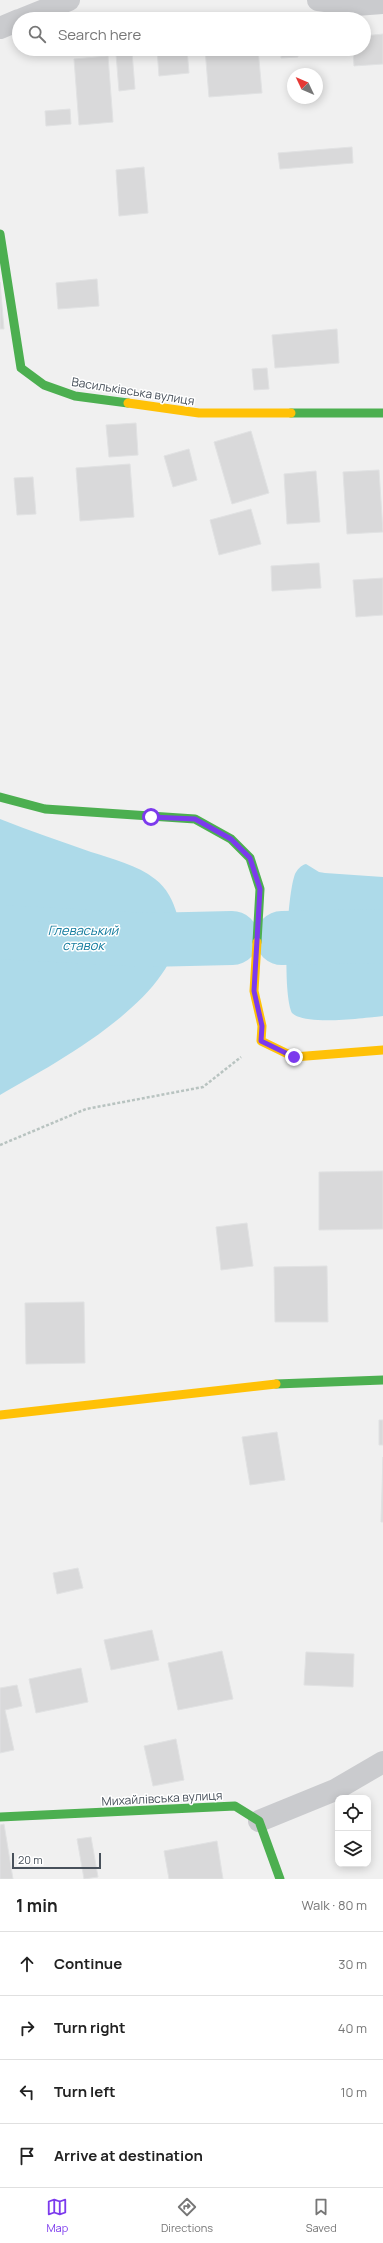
<!DOCTYPE html>
<html lang="en">
<head>
<meta charset="utf-8">
<style>
	body { margin:0; font-family:Manrope,sans-serif; background:#f6f6f6; color:#222 }
	.controls { position:absolute; right:12px; bottom:12px; display:grid; overflow:hidden; border-radius:8px; box-shadow:0 2px 10px #0003 }
	.controls button { width:36px; height:36px; display:grid; place-items:center; padding:0; border:0; border-bottom:1px solid #e0e0e0; background:#fff; color:#222; font:20px sans-serif }
	.compass { position:absolute; left:287px; top:68px; width:36px; height:36px; border-radius:50%; background:#fff; box-shadow:0 2px 10px #0003; rotate:314deg }
	.scale { position:absolute; left:12px; bottom:10px; width:89px; box-sizing:border-box; padding-left:4px; border:2px solid #48515b; border-top:0; font-size:11px; line-height:14px; white-space:nowrap; color:#48515b; -webkit-text-stroke:3px #fff; paint-order:stroke }
	.stop { position:absolute; width:12px; height:12px; margin:-9px; border:3px solid #7c3aed; border-radius:50%; background:#fff }
	.stop.end { background:#7c3aed; border-color:#fff; box-shadow:0 1px 4px #0008 }
	.list { margin:0; padding:0; list-style:none }
	h2 { display:flex; justify-content:space-between; align-items:center; height:52px; margin:0; padding:0 16px; font-size:17px }
	h2 small { font-size:13px; font-weight:400; color:#767676 }
	.list li { display:grid; grid-template-columns:26px 1fr auto; gap:12px; align-items:center; box-sizing:border-box; height:64px; padding:0 16px; border-top:1px solid #e0e0e0 }
	.list b { display:block; font-size:15px; white-space:nowrap }
	.list em { font-size:13px; font-style:normal; color:#767676 }
	.icon { flex:none; width:22px; height:22px; fill:none; stroke:currentColor; stroke-width:2; stroke-linecap:round; stroke-linejoin:round }
	.map { position:relative; flex:none; width:383px; height:1879px; overflow:hidden }
	.search { position:absolute; background:#fff; box-shadow:0 2px 10px #0003; left:12px; right:12px; top:12px; height:44px; display:flex; align-items:center; gap:10px; box-sizing:border-box; padding:0 14px; border-radius:22px; color:#767676; font-size:15px }
	.sheet { height:308px; background:#fff }
	nav { display:flex; justify-content:space-around; align-items:center; box-sizing:border-box; height:56px; border-top:1px solid #e0e0e0; background:#fff; font-size:11px; color:#767676 }
	nav a { display:grid; justify-items:center; gap:2px }
	nav .on { color:#7c3aed }
	.map>svg:first-child { display:block }
</style>
</head>
<body>
<div class="map">
<svg width="383" height="1879" viewBox="0 0 383 1879">
	<rect width="100%" height="100%" fill="#f0f0f0"/>
	<!-- water -->
	<path fill="#addae9" d="M 0,819 C 30,831 61,841 91,852 C 113,859 137,865 155,879 C 167,888 173,901 177,914 C 195,991 53,1064 0,1095 Z
		M 306,864 L 319,872 L 325,873 L 383,877 L 383,1016 C 364,1018 305,1026 292,1013 C 282,993 287,895 295,874 C 297,870 301,865 306,864 Z"/>
	<g fill="none" stroke-linecap="round" stroke-linejoin="round">
		<!-- river -->
		<path stroke="#addae9" stroke-width="54" d="M 0,932 L 146,940 L 232,938
			M 282,938 L 383,936"/>
	</g>
	<!-- building -->
	<path fill="#d9d9da" stroke="#e1e2e3" d="M 184,15 L 185,19 L 154,19 L 154,17 Z
		M 383,34 L 383,64 L 354,66 L 353,49 L 364,49 L 364,36 Z
		M 157,49 L 187,49 L 189,73 L 159,76 Z
		M 205,49 L 258,49 L 262,93 L 209,97 Z
		M 281,49 L 297,49 L 298,57 L 281,58 Z
		M 132,52 L 135,89 L 119,91 L 116,54 Z
		M 108,56 L 113,122 L 79,125 L 74,59 Z
		M 70,109 L 71,124 L 46,126 L 45,111 Z
		M 352,147 L 353,163 L 280,169 L 278,153 Z
		M 144,167 L 148,213 L 119,216 L 116,170 Z
		M 97,279 L 99,306 L 58,309 L 56,283 Z
		M 0,282 L 4,329 L 0,329 Z
		M 337,329 L 339,363 L 275,368 L 272,335 Z
		M 267,368 L 269,389 L 254,390 L 252,369 Z
		M 136,423 L 138,455 L 109,457 L 106,425 Z
		M 251,431 L 269,493 L 232,504 L 214,442 Z
		M 189,449 L 197,480 L 173,487 L 164,456 Z
		M 130,464 L 134,517 L 80,521 L 76,468 Z
		M 379,470 L 383,532 L 347,534 L 343,472 Z
		M 316,471 L 320,522 L 287,524 L 284,474 Z
		M 33,477 L 36,514 L 17,515 L 14,478 Z
		M 251,509 L 261,544 L 219,555 L 210,520 Z
		M 319,563 L 321,588 L 272,591 L 271,566 Z
		M 383,578 L 383,615 L 356,617 L 353,580 Z
		M 383,1171 L 383,1229 L 319,1230 L 319,1172 Z
		M 247,1223 L 253,1266 L 221,1270 L 216,1227 Z
		M 327,1266 L 328,1322 L 275,1322 L 274,1267 Z
		M 84,1302 L 85,1363 L 26,1364 L 25,1303 Z
		M 379,1420 L 383,1420 L 383,1445 L 379,1445 Z
		M 277,1432 L 285,1480 L 250,1485 L 242,1437 Z
		M 383,1457 L 383,1522 L 381,1522 Z
		M 78,1568 L 83,1588 L 57,1594 L 53,1573 Z
		M 152,1630 L 159,1660 L 111,1670 L 104,1640 Z
		M 222,1651 L 233,1699 L 178,1710 L 168,1663 Z
		M 306,1652 L 354,1654 L 353,1687 L 304,1685 Z
		M 81,1668 L 88,1702 L 36,1713 L 29,1679 Z
		M 17,1685 L 22,1706 L 5,1710 L 14,1750 L 0,1753 L 0,1688 Z
		M 176,1739 L 184,1780 L 153,1786 L 144,1746 Z
		M 4,1824 L 13,1879 L 0,1879 L 0,1825 Z
		M 91,1837 L 98,1877 L 84,1879 L 77,1839 Z
		M 217,1841 L 223,1879 L 169,1879 L 164,1851 Z"/>
	<g fill="none" stroke-linecap="round" stroke-linejoin="round">
		<!-- path -->
		<path stroke="#b8c3c0" stroke-width="2.5" stroke-dasharray="3 2" stroke-linecap="butt" d="M 0,1145 L 86,1109 L 203,1087 L 241,1057"/>
		<!-- street -->
		<path stroke="#cacbce" stroke-width="22" d="M 318,0 L 356,5 L 383,3
			M 22,19 L 69,0
			M 0,28 L 19,20
			M 259,1821 L 335,1790 L 383,1762"/>
		<!-- fast -->
		<path stroke="#4caf50" stroke-width="9" d="M 0,234 L 21,368 L 44,385 L 75,396 L 128,403
			M 291,413 L 383,413
			M 0,797 L 45,809 L 195,819 L 231,839 L 250,858 L 260,889 L 257,942
			M 276,1384 L 383,1380
			M 0,1817 L 235,1806 L 259,1821 L 280,1879"/>
		<!-- slow -->
		<path stroke="#ffc107" stroke-width="9" d="M 128,403 L 199,413 L 291,413
			M 257,942 L 254,991 L 262,1026 L 261,1041 L 294,1057 L 383,1050
			M 0,1415 L 276,1384"/>
	</g>
	<g fill="none" stroke-linecap="round" stroke-linejoin="round">
		<!-- route -->
		<path stroke="#7c3aed" stroke-width="5" d="M 151,817 L 195,819 L 231,839 L 250,858 L 260,889 L 254,991 L 262,1026 L 261,1041 L 294,1057"/>
	</g>
	<g text-anchor="middle" dominant-baseline="central" stroke-width="3" stroke-linejoin="round" paint-order="stroke">
		<!-- street labels -->
		<g font-size="12" fill="#48515b" stroke="#fff">
			<text transform="translate(133 391) rotate(9)">Васильківська вулиця</text>
			<text transform="translate(162 1798) rotate(-3)">Михайлівська вулиця</text>
		</g>
		<!-- water labels -->
		<g font-size="13" font-style="italic" fill="#167d9f" stroke="#fff">
			<text x="83" y="930">Глеваський<tspan x="83" dy="15">ставок</tspan></text>
		</g>
	</g>
</svg>
<div class="controls">
<button><svg class="icon" aria-label="locate" viewBox="0 0 24 24"><circle cx="12" cy="12" r="6"/><path d="M12 2v4M12 18v4M2 12h4M18 12h4"/></svg></button>
<button><svg class="icon" aria-label="layers" viewBox="0 0 24 24"><path d="M12 4l9 5-9 5-9-5zM3 14l9 5 9-5"/></svg></button>
</div>
<svg class="compass" viewBox="-18 -18 36 36"><path d="M0-13l5 13h-10z" fill="#e53935"/><path d="M0 13l5-13h-10z" fill="#767676"/></svg>
<div class="scale">20 m</div>
<div class="stop" style="left:151px;top:817px"></div>
<div class="stop end" style="left:294px;top:1057px"></div>
<div class="search"><svg class="icon" aria-label="search" viewBox="0 0 24 24"><circle cx="10" cy="10" r="6"/><path d="M15 15l6 6"/></svg>Search here</div>
</div>
<section class="sheet">
<h2>1 min<small>Walk · 80 m</small></h2>
<ul class="list">
<li><svg class="icon" aria-label="ahead" viewBox="0 0 24 24"><path d="M12 20V5M6 11l6-6 6 6"/></svg><div><b>Continue</b></div><em>30 m</em></li>
<li><svg class="icon" aria-label="right" viewBox="0 0 24 24"><path d="M7 20v-9h11M14 6l5 5-5 5"/></svg><div><b>Turn right</b></div><em>40 m</em></li>
<li><svg class="icon" aria-label="left" viewBox="0 0 24 24"><path d="M17 20v-9H6M10 6l-5 5 5 5"/></svg><div><b>Turn left</b></div><em>10 m</em></li>
<li><svg class="icon" aria-label="arrive" viewBox="0 0 24 24"><path d="M6 21V4h12l-3 4 3 4H6"/></svg><div><b>Arrive at destination</b></div></li>
</ul>
</section>
<nav>
<a class="on"><svg class="icon" aria-label="map" viewBox="0 0 24 24"><path d="M3 6l6-2 6 2 6-2v14l-6 2-6-2-6 2zM9 4v14M15 6v14"/></svg>Map</a>
<a><svg class="icon" aria-label="directions" viewBox="0 0 24 24"><path d="M12 3l9 9-9 9-9-9zM9 14v-3h6M13 9l2 2-2 2"/></svg>Directions</a>
<a><svg class="icon" aria-label="saved" viewBox="0 0 24 24"><path d="M7 4h10v16l-5-4-5 4z"/></svg>Saved</a>
</nav>
</body>
</html>
